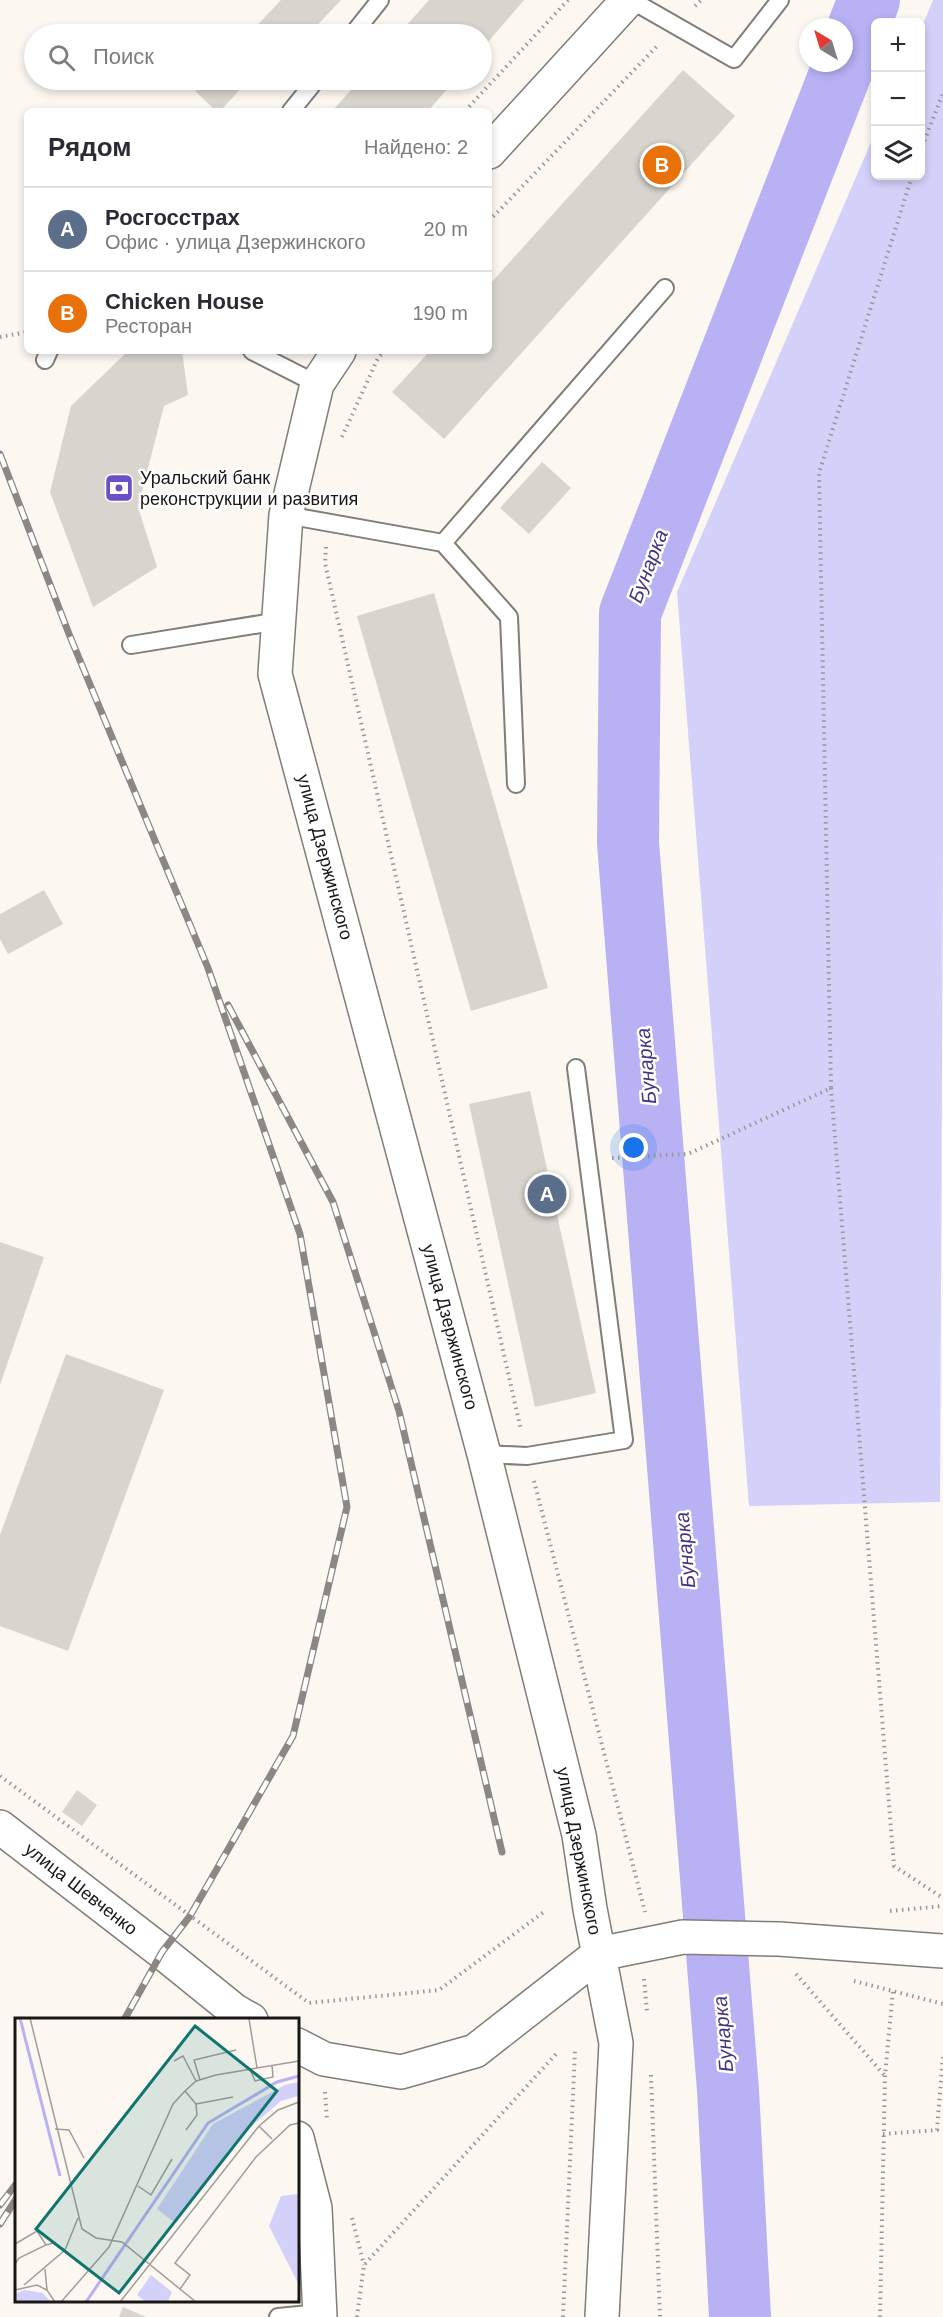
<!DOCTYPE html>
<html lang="ru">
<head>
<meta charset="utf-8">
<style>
	body { margin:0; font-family:Arial,sans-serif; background:#f7f7f7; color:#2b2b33 }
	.controls { position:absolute; right:18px; top:18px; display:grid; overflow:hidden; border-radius:9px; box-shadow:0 3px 9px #0003 }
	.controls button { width:54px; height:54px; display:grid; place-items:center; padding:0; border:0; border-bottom:2px solid #e1e1e2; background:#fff; color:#2b2b33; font:30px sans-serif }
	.compass { position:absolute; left:799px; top:18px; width:54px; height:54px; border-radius:50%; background:#fff; box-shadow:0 3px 9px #0003; rotate:322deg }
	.you { position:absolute; left:634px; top:1148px; width:21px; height:21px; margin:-15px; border:4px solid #fff; border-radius:50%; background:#1a73e8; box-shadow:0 0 0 9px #1a73e833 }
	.badge { display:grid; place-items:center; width:39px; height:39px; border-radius:50%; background:#b45309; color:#fff; font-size:20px; font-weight:700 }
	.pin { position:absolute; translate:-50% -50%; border:3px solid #fff; box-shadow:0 2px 6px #0006 }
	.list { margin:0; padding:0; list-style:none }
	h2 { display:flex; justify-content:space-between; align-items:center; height:78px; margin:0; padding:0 24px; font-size:26px }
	h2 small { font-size:20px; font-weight:400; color:#7c7c81 }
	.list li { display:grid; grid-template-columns:39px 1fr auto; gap:18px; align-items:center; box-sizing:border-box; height:84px; padding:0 24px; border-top:2px solid #e1e1e2 }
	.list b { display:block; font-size:22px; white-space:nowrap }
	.list p { margin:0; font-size:20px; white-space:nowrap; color:#7c7c81 }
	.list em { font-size:20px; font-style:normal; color:#7c7c81 }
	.icon { flex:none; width:33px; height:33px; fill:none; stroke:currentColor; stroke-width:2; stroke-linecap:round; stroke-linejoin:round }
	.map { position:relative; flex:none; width:943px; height:2317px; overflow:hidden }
	.search { position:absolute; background:#fff; box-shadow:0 3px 9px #0003; left:24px; top:24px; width:468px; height:66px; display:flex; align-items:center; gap:15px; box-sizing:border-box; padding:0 21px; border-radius:33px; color:#7c7c81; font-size:22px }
	.panel { position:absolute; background:#fff; box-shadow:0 3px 9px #0003; left:24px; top:108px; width:468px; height:246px; border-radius:9px }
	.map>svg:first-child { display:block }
</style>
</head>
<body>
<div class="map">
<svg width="943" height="2317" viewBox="0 0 943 2317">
	<rect width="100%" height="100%" fill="#fcf7f1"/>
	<!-- green -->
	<path fill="#d3d1f9" d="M 933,0 L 943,0 L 943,852 L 940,1502 L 749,1506 L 677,592 L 875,133 L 876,176 L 920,176 L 921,29 Z"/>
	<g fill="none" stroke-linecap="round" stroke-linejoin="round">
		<!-- river -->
		<path stroke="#b8b2f5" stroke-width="62" d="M 740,2317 L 728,2090 L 628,843 L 630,613 L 869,0"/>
	</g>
	<!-- building -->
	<path fill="#d8d4ce" d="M 281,0 L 341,0 L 309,34 L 249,34 Z
		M 429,0 L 524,0 L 482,49 L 482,34 L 399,34 Z
		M 683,70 L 735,116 L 444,439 L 392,392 L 430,351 L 489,351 L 489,285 Z
		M 206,80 L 249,80 L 220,111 L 216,111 L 195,91 Z
		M 360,80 L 455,80 L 428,111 L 332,111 Z
		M 128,351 L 182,351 L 188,395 L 164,406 L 138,507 L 157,567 L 93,607 L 50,492 L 71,406 Z
		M 542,462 L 571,488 L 529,534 L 500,508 Z
		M 434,593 L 548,988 L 471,1011 L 357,616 Z
		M 44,890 L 63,924 L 8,954 L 0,939 L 0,914 Z
		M 530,1091 L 596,1393 L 535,1407 L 469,1104 Z
		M 0,1242 L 44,1257 L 0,1385 Z
		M 66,1354 L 164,1390 L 68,1651 L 0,1626 L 0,1535 Z
		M 77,1790 L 97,1805 L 82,1826 L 62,1812 Z
		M 123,2307 L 146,2317 L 119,2317 Z"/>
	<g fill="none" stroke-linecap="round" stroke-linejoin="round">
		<!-- lane casing -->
		<g stroke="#817d77" stroke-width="20">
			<path id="lane" d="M 631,0 L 734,59 L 780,0
				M 353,34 L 380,0
				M 291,111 L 316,80
				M 252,351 L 317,384
				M 45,360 L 49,351
				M 286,515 L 443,543 L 509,617 L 516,784
				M 443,543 L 665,288
				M 131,645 L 279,621
				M 484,1454 L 527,1456 L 624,1440 L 576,1068
				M 278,2317 L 320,2313"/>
		</g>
		<!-- secondary casing -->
		<g stroke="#817d77" stroke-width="36">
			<path id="secondary" d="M 489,152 L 628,0
				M 339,351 L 317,384 L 286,515 L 275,674 L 484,1454 L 579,1835 L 590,1909 L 616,2043 L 602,2317
				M 0,1827 L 162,1952 L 235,2011 L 251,2020
				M 297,2045 L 324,2059 L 401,2072 L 475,2051 L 599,1954 L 683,1937 L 779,1939 L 943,1951
				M 297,2138 L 315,2208 L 320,2317"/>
		</g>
		<!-- path -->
		<path stroke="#9a9692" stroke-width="4" stroke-dasharray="1.5 4.5" stroke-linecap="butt" d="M 695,6 L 701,0
			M 465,111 L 568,0
			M 920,152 L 943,93
			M 489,221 L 659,44
			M 0,337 L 27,332
			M 342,437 L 378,358 L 384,351
			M 326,547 L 325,563 L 521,1430
			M 831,1088 L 894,1866 L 943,1898
			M 612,1158 L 688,1154 L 831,1088 L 819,473 L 912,176
			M 534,1481 L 645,1912
			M 0,1776 L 309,2003 L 439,1990 L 545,1911
			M 890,1911 L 943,1906
			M 796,1974 L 885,2076
			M 644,1979 L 647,2011
			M 854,1981 L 943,2004
			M 651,2075 L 660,2317
			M 325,2092 L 327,2120
			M 883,2134 L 937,2130 L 943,2056
			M 352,2218 L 364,2265
			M 357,2317 L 364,2265 L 556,2054
			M 563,2317 L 575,2050
			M 880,2317 L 885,2076 L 893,1990"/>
		<!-- lane -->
		<use href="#lane" stroke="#fff" stroke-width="16"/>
		<!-- secondary -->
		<use href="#secondary" stroke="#fff" stroke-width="33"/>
		<!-- rail casing -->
		<g stroke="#8b8884" stroke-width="7">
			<path id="rail" d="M 0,454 L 69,634 L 208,968 L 300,1234 L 347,1507 L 293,1736 L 190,1916 L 162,1952 L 124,2020
				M 228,1005 L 333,1202 L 399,1411 L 502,1852
				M 0,2205 L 16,2184
				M 0,2224 L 16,2199"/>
		</g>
		<!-- rail -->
		<use href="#rail" stroke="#fff" stroke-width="4.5" stroke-dasharray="14" stroke-linecap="butt"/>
	</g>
	<!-- icons -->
	<defs>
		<g id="bank-square" transform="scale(1.5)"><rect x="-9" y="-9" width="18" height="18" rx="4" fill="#6850c9" stroke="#fff"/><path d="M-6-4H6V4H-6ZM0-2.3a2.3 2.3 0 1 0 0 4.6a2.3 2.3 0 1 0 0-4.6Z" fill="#fff"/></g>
	</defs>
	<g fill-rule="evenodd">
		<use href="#bank-square" x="119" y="488"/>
	</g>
	<g text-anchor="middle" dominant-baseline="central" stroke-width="5" stroke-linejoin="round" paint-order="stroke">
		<!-- poi labels -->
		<g font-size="18" fill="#181715" stroke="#fff" text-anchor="start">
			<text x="140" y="478">Уральский банк<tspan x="140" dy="21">реконструкции и развития</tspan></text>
		</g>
		<!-- street labels -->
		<g font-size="18" fill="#181715" stroke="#fff">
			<text transform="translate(325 857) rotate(75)">улица Дзержинского</text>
			<text transform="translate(450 1327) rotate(75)">улица Дзержинского</text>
			<text transform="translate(579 1851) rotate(79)">улица Дзержинского</text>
			<text transform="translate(81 1889) rotate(38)">улица Шевченко</text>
		</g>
		<!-- water labels -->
		<g font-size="20" font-style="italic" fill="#423480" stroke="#fff">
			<text transform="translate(648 566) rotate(-69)">Бунарка</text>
			<text transform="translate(646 1066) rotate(-95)">Бунарка</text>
			<text transform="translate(685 1550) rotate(-95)">Бунарка</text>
			<text transform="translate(723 2034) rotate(-95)">Бунарка</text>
		</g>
	</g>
	<!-- overview -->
	<g transform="translate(15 2018)">
		<rect width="284" height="284" fill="#fcf7f1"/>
		<path d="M 283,64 L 283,78 L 266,83 L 230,114 L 159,204 L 142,191 L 198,106 L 270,67 ZM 283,176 L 284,176 L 283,265 L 254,208 L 266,178 ZM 136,257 L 157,274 L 153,283 L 130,283 L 122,277 ZM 9,272 L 28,275 L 35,283 L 0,283 L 0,276 Z" fill="#d3d1f9"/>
		<path fill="none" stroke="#b8b2f5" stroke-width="3" d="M 5,0 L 45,158M 71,284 L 193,105 L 262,64 L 284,58"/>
		<path fill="none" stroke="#a19d99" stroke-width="1.5" d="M 15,0 L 67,211 L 81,220 L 107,224 L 181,284M 234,1 L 242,50M 159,43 L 168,38 L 181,63M 235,51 L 240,63 L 258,59 L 257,47M 185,62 L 179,42 L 221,32M 170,73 L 181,86 L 182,97 L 171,112M 181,86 L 218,79M 244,108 L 257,121M 40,111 L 54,112 L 69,140M 123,168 L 136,177 L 157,141M 0,226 L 22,213 L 31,227 L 4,240 L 0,246M 31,227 L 38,225 L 50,232M 30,251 L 32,272M 9,267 L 50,232 L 63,200M 165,271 L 175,257 L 160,245 L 241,139 L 275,107 L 284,105M 0,272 L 22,267 L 32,272 L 40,284M 46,284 L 94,229 L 158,86 L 170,73 L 181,63 L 201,57 L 284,43M 105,284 L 244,108 L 263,92 L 284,84"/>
		<path fill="#0f766e" fill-opacity="0.15" stroke="#0f766e" stroke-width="3" d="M 180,8 L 262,73 L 104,275 L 21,211 Z"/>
		<rect width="284" height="284" fill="none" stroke="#181715" stroke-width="3"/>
	</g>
</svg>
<div class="controls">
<button>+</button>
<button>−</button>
<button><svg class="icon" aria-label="layers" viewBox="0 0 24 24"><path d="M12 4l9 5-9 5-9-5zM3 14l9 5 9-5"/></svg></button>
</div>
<svg class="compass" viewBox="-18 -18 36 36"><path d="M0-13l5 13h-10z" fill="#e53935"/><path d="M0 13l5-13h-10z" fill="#7c7c81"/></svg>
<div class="you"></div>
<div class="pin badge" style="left:547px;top:1194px;background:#5c6f8a">A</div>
<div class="pin badge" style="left:662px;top:165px;background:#e8710a">B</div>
<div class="search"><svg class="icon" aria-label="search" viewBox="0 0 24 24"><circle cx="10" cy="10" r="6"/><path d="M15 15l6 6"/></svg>Поиск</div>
<section class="panel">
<h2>Рядом<small>Найдено: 2</small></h2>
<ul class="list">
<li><span class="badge" style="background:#5c6f8a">A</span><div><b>Росгосстрах</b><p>Офис · улица Дзержинского</p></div><em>20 m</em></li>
<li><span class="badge" style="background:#e8710a">B</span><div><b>Chicken House</b><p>Ресторан</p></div><em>190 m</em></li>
</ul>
</section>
</div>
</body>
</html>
